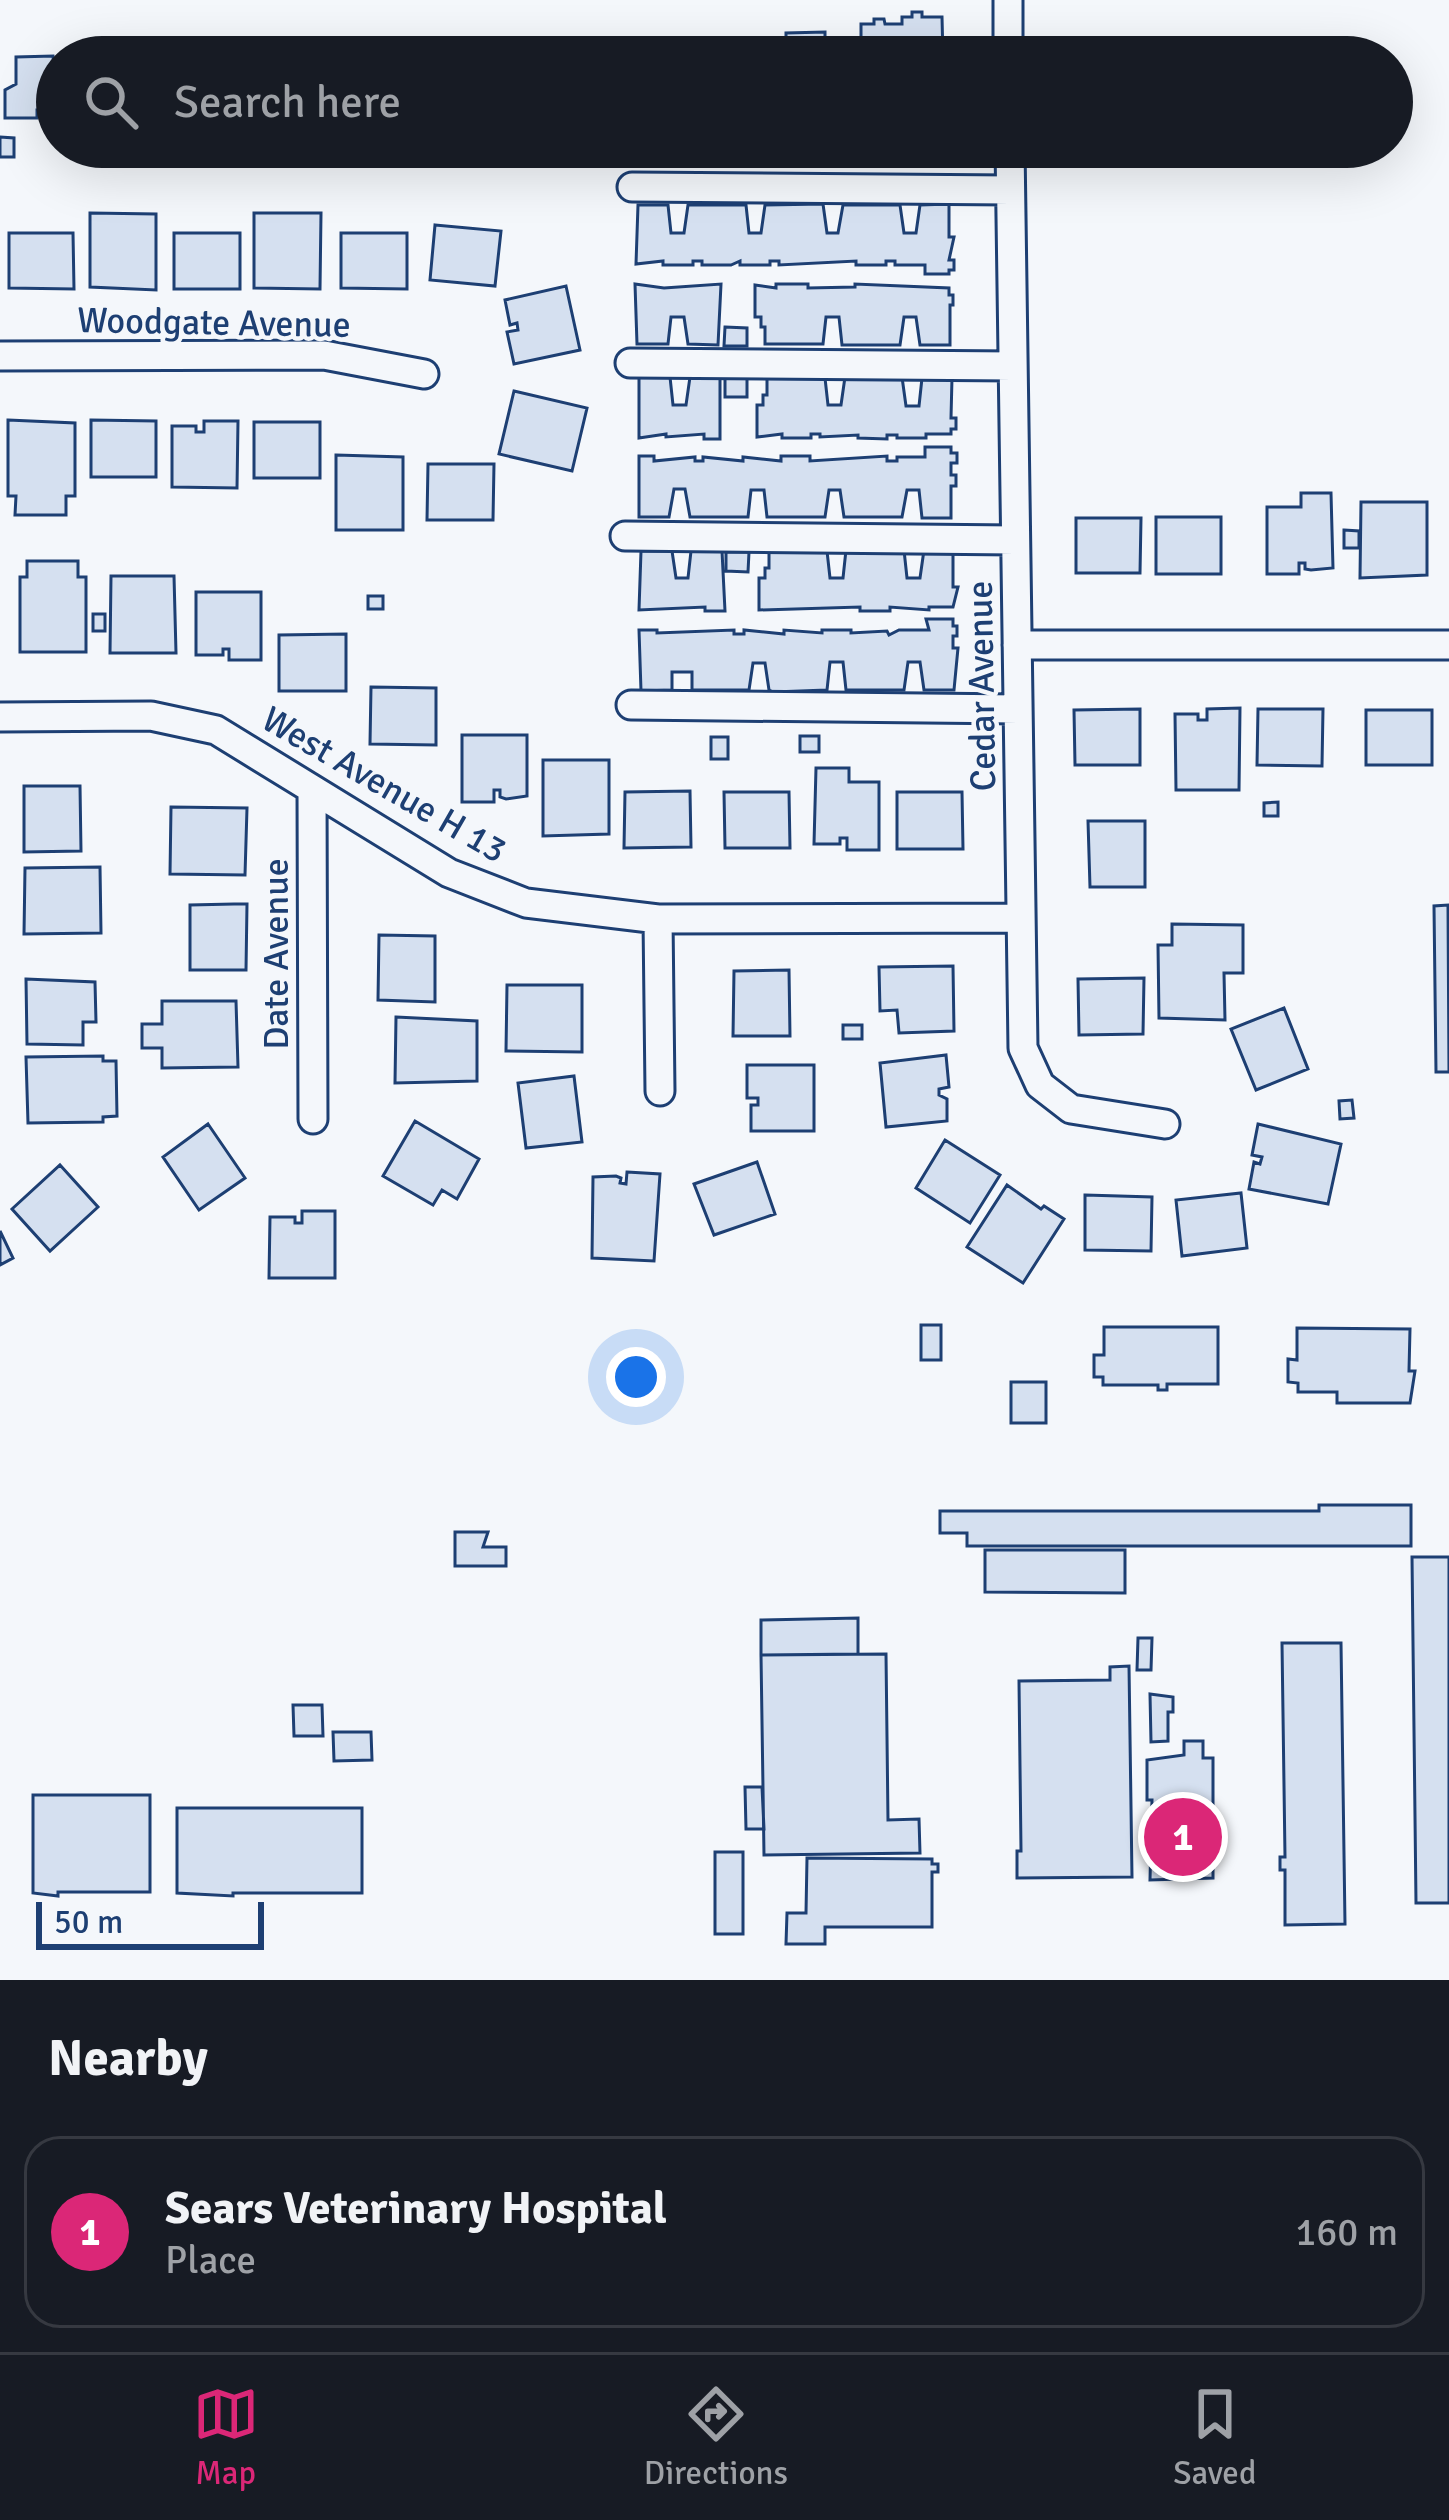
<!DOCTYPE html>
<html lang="en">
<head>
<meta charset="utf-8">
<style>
	body { margin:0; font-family:Signika,sans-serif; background:#242831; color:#f1f3f6 }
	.scale { position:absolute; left:36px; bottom:30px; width:228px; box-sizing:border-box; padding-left:12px; border:6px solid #1d3f73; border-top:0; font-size:33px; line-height:42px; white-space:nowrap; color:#1d3f73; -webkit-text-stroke:9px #f4f7fb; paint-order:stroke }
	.you { position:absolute; left:636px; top:1377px; width:42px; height:42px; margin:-30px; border:9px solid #fff; border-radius:50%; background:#1a73e8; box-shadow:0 0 0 18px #1a73e833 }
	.badge { display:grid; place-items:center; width:78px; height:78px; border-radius:50%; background:#db2777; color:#fff; font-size:39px; font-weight:700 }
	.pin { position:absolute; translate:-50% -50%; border:6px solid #fff; box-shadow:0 3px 12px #0006 }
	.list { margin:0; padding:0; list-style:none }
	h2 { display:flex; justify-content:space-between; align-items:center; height:156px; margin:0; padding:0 48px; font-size:51px }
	h2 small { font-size:39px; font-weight:400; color:#9ea1a6 }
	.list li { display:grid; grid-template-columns:78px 1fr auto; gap:36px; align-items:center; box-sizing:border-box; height:192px; margin:0 24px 24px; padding:0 24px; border:3px solid #363941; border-radius:36px }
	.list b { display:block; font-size:45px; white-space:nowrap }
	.list p { margin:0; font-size:39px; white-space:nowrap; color:#9ea1a6 }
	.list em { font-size:39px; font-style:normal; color:#9ea1a6 }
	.icon { flex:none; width:66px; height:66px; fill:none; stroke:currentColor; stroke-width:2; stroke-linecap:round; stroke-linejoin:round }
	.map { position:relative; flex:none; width:1449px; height:1980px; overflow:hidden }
	.search { position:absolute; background:#171b24; box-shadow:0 12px 48px #0002; left:36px; right:36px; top:36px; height:132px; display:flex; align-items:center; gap:30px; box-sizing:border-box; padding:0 42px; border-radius:66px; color:#9ea1a6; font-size:45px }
	.sheet { height:372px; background:#171b24 }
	nav { display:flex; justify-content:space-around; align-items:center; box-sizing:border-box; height:168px; border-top:3px solid #363941; background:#171b24; font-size:33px; color:#9ea1a6 }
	nav a { display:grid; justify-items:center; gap:6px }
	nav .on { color:#db2777 }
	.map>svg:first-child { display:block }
</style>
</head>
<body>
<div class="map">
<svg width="1449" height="1980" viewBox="0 0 1449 1980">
	<rect width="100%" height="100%" fill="#f4f7fb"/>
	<!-- building -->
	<path fill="#d5e0f0" stroke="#1d3f73" stroke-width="3" d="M 912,12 L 922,12 L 922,17 L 942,17 L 943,57 L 837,57 L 836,38 L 861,38 L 861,24 L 874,24 L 874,19 L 884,19 L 885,24 L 902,24 L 902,17 L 912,17 Z
		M 825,32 L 825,57 L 786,57 L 786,33 Z
		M 701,39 L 701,57 L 655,54 L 655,43 Z
		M 652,41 L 653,57 L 615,57 L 614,43 Z
		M 415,50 L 444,50 L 444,56 L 449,57 L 415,57 Z
		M 292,51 L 321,51 L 321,57 L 292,57 Z
		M 376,51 L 405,51 L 405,57 L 376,57 Z
		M 500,52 L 538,52 L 538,57 L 500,57 Z
		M 53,56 L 57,110 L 37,110 L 37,118 L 5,118 L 5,90 L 16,84 L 16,57 Z
		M 0,137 L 14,138 L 14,157 L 0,157 Z
		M 409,147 L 430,147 L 429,163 L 409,163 Z
		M 515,147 L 560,147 L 560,159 L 515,159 Z
		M 943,147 L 943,158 L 915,158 L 899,156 L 899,150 L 860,148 Z
		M 823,204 L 827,233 L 838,233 L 843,205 L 900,205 L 904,233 L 916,233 L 920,205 L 949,204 L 949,237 L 954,237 L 949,260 L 954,260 L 954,270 L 949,270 L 949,274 L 925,274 L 925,265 L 895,265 L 895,261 L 886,261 L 886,265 L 856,265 L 856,261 L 779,265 L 779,261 L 770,261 L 770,265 L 740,265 L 740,261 L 731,265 L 702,265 L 702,261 L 693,261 L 693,265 L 663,265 L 663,261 L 636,264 L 638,205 L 668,205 L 671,233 L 684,233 L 688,205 L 746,205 L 749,233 L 761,233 L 765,205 Z
		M 90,213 L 156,214 L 156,290 L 90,287 Z
		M 254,213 L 321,213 L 320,289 L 254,288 Z
		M 435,225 L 501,231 L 495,286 L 430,280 Z
		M 9,233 L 73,233 L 74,289 L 9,288 Z
		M 174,233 L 240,233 L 240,289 L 174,289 Z
		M 341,233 L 407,233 L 407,289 L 341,288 Z
		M 635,284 L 664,288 L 721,284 L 718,345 L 688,344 L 684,317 L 671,317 L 668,344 L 637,344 Z
		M 776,284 L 808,284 L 808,288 L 855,287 L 855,284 L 949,288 L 949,295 L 953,295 L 953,305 L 950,305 L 950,345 L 920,345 L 916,317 L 904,317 L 900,345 L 842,345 L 839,317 L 826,317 L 823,344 L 765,344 L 765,327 L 761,327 L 761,317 L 755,317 L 755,285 L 776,288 Z
		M 566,286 L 580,350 L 514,364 L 507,332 L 518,330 L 517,323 L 510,325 L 505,300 Z
		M 725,327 L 747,328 L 747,346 L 724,346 Z
		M 639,377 L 670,377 L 673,405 L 686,405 L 690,377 L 720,377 L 720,439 L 704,439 L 704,434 L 666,437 L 666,434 L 639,438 Z
		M 845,377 L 902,377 L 906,406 L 919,406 L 922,378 L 952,378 L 951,418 L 956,418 L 956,429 L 951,429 L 951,434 L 926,434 L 926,438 L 897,438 L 897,435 L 887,435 L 887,439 L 858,438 L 858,435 L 820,437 L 820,434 L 811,434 L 811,438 L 782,438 L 782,434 L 757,437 L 757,405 L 763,405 L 763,395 L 767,395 L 767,378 L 825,378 L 828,405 L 841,405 Z
		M 725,378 L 747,378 L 747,397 L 725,397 Z
		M 514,391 L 587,408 L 572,471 L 499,454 Z
		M 8,420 L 75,423 L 75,496 L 66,496 L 66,515 L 15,515 L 16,496 L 8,496 Z
		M 91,420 L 156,421 L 156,477 L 91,477 Z
		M 204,421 L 238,421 L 237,488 L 172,487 L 172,426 L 196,426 L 196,432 L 204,432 Z
		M 254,422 L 320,422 L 320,478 L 254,478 Z
		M 925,447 L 951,447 L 951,453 L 957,453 L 957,463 L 951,463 L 951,475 L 956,475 L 956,486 L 951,486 L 951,518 L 922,518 L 919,490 L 907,490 L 902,517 L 844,517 L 840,490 L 829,490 L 825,517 L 767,517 L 764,490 L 751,490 L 748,517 L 690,517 L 685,489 L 674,489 L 669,517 L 639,517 L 639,456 L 654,456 L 654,461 L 695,457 L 695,461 L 703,461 L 703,457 L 743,461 L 743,457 L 781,461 L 781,456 L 810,456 L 810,461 L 887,456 L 887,461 L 897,461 L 897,457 L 925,457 Z
		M 336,455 L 403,457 L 403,530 L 336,530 Z
		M 428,464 L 494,464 L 493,520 L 427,520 Z
		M 1301,493 L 1331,493 L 1333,568 L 1311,570 L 1305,569 L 1305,563 L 1299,563 L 1299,574 L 1267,574 L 1267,507 L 1301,507 Z
		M 1361,502 L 1427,502 L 1427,575 L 1360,578 Z
		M 1156,517 L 1221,517 L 1221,574 L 1156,574 Z
		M 1076,518 L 1141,518 L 1140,573 L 1076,573 Z
		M 1344,530 L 1359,531 L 1359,548 L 1344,548 Z
		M 846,550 L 904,550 L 907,578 L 920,578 L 924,550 L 953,550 L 953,587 L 958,587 L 953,607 L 929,607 L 929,610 L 890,607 L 890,611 L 860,611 L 860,607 L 759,610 L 759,578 L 765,578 L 765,568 L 769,568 L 769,551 L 827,551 L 830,578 L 843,578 Z
		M 641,551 L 672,551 L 676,578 L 688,578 L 691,551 L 722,551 L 725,611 L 705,611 L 705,607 L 639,610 Z
		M 726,552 L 749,552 L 748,572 L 726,571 Z
		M 27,561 L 78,561 L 78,577 L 86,577 L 86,652 L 20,652 L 20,577 L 27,577 Z
		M 111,576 L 174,576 L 176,653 L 110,653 Z
		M 196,592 L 261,592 L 261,660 L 229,660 L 229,649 L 223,649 L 223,655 L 196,655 Z
		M 368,596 L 383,596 L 383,609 L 368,609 Z
		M 93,614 L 105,614 L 105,631 L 93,631 Z
		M 926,619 L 953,619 L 953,626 L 957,626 L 957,636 L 953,636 L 953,648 L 958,648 L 954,690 L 924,690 L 920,662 L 908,662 L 904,690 L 846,690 L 843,662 L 830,662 L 827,690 L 773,692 L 769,690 L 765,663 L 753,663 L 749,690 L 692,690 L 692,672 L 672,672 L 672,690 L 641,691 L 639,630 L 657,630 L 657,633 L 734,630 L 734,634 L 744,634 L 744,630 L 784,634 L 784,630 L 822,633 L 822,630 L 851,630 L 851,633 L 887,631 L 889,635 L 899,630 L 929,630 Z
		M 346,634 L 346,691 L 279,691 L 279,635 Z
		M 371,687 L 436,688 L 436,745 L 370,744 Z
		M 1240,708 L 1239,790 L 1176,790 L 1175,714 L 1198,714 L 1198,720 L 1207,720 L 1207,709 Z
		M 1140,709 L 1140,765 L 1075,765 L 1074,710 Z
		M 1258,709 L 1323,709 L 1322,766 L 1257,765 Z
		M 1366,710 L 1432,710 L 1432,765 L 1366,765 Z
		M 462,735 L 527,735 L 527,796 L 506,799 L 500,797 L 500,790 L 494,790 L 494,802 L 462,802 Z
		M 800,736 L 819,736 L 819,752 L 800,752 Z
		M 711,737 L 728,737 L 728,759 L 711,759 Z
		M 543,760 L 609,760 L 609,834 L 543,836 Z
		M 816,768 L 849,768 L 849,782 L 879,782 L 879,850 L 847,850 L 847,838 L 840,838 L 840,844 L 814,844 Z
		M 24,786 L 80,786 L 81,851 L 24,852 Z
		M 690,791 L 691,847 L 624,848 L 625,792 Z
		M 724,792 L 789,792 L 790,848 L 725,848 Z
		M 897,792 L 962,792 L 963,849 L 897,849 Z
		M 1278,802 L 1278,816 L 1264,816 L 1264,803 Z
		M 171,807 L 247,808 L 245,875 L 170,874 Z
		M 1088,821 L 1145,821 L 1145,887 L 1090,887 Z
		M 100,867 L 101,933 L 24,934 L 25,868 Z
		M 234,904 L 247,904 L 246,970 L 190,970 L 190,905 Z
		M 1448,905 L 1449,1072 L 1436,1072 L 1434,906 Z
		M 1172,924 L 1243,925 L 1243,973 L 1224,973 L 1225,1020 L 1159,1018 L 1158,945 L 1172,945 Z
		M 379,935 L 435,936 L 435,1002 L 378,1000 Z
		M 953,966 L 954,1031 L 899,1033 L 897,1010 L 880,1011 L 879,967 Z
		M 789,970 L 790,1036 L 733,1036 L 734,971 Z
		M 1144,978 L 1143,1034 L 1079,1035 L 1078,979 Z
		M 26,979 L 95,982 L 96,1022 L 83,1022 L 83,1045 L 27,1044 Z
		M 507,985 L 582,985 L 582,1052 L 506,1051 Z
		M 162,1001 L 236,1001 L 238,1067 L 162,1068 L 162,1048 L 142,1048 L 142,1024 L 162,1024 Z
		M 1284,1008 L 1308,1069 L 1256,1090 L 1231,1029 Z
		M 396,1017 L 477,1021 L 477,1081 L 395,1083 Z
		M 843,1025 L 862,1025 L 862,1039 L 843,1039 Z
		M 946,1055 L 949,1087 L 939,1089 L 939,1095 L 947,1099 L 947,1121 L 886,1127 L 880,1063 Z
		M 103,1056 L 103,1061 L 116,1061 L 117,1116 L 103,1117 L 103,1122 L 28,1123 L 26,1057 Z
		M 747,1065 L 814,1065 L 814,1131 L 751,1131 L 751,1105 L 758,1105 L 758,1098 L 747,1098 Z
		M 574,1076 L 582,1142 L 526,1148 L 518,1083 Z
		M 1352,1100 L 1354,1118 L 1340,1119 L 1339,1101 Z
		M 415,1121 L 479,1159 L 457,1199 L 442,1190 L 433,1205 L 383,1176 Z
		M 208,1124 L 245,1178 L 199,1210 L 163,1157 Z
		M 1258,1124 L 1341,1144 L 1328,1204 L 1249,1189 L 1254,1162 L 1260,1164 L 1262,1157 L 1252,1155 Z
		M 945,1140 L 1000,1175 L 970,1223 L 916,1188 Z
		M 757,1162 L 775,1214 L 714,1235 L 694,1184 Z
		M 60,1165 L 98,1207 L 50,1251 L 12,1209 Z
		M 627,1172 L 660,1174 L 654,1261 L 592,1258 L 593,1177 L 616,1176 L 621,1178 L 620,1183 L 626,1184 Z
		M 1007,1185 L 1041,1209 L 1044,1206 L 1064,1219 L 1023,1283 L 967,1247 Z
		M 1241,1193 L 1247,1248 L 1182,1256 L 1176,1200 Z
		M 1085,1195 L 1152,1197 L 1151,1251 L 1085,1250 Z
		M 302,1211 L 335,1211 L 335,1278 L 269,1278 L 270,1217 L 295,1217 L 295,1223 L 302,1223 Z
		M 0,1231 L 13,1258 L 0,1265 Z
		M 921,1325 L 941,1325 L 941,1360 L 921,1360 Z
		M 1104,1327 L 1218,1327 L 1218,1384 L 1167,1384 L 1167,1390 L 1158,1390 L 1158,1385 L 1103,1385 L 1103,1377 L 1094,1377 L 1094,1355 L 1104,1355 Z
		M 1297,1328 L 1410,1329 L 1409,1371 L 1415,1371 L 1410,1403 L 1337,1403 L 1337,1392 L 1298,1392 L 1298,1383 L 1288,1382 L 1288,1359 L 1297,1360 Z
		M 1011,1382 L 1046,1382 L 1046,1423 L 1011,1423 Z
		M 1319,1505 L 1411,1505 L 1411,1546 L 967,1546 L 967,1533 L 940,1533 L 940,1511 L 1319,1511 Z
		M 455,1532 L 488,1532 L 483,1547 L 506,1547 L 506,1566 L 455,1566 Z
		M 985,1550 L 1125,1550 L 1125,1593 L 985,1592 Z
		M 1412,1557 L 1449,1557 L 1449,1903 L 1416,1903 Z
		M 858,1618 L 858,1654 L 761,1655 L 761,1620 Z
		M 1138,1638 L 1152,1638 L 1151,1670 L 1137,1670 Z
		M 1282,1643 L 1341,1643 L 1345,1924 L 1285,1925 L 1285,1870 L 1280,1870 L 1280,1857 L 1285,1857 Z
		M 886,1654 L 888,1820 L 919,1819 L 920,1853 L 764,1855 L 761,1655 Z
		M 1129,1666 L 1132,1877 L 1017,1878 L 1017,1851 L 1021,1851 L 1019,1681 L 1110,1680 L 1110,1667 Z
		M 1150,1694 L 1173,1697 L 1173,1712 L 1168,1712 L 1168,1741 L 1151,1742 Z
		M 293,1705 L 322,1705 L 323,1736 L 294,1736 Z
		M 333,1732 L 371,1732 L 372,1760 L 334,1761 Z
		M 1184,1741 L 1203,1741 L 1203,1758 L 1213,1758 L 1213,1878 L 1150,1880 L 1152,1800 L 1147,1800 L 1147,1760 L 1184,1755 Z
		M 745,1787 L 762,1787 L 764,1829 L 746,1829 Z
		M 33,1795 L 150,1795 L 150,1892 L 58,1892 L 58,1896 L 33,1893 Z
		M 177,1808 L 362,1808 L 362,1893 L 233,1893 L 233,1896 L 177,1893 Z
		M 715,1852 L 743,1852 L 743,1934 L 715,1934 Z
		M 807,1858 L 932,1859 L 932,1864 L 938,1864 L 938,1872 L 932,1872 L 932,1927 L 825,1927 L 825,1944 L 786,1944 L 787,1913 L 806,1913 Z"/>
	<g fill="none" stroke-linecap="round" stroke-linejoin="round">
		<!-- street casing -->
		<g stroke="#1d3f73" stroke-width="33">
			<path id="street" d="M 1008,0 L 1008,57
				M 1010,147 L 1023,1048 L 1040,1085 L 1071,1109 L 1165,1124
				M 632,187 L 1010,190
				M 0,356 L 324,355 L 424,374
				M 630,363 L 1013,366
				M 625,536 L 1015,540
				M 1017,645 L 1449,645
				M 631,705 L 1018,709
				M 0,717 L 151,716 L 216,730 L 449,873 L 526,903 L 658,919 L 1021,918
				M 312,789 L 313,1119
				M 658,919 L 660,1091"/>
		</g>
		<!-- street -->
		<use href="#street" stroke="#f4f7fb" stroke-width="27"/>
	</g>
	<g text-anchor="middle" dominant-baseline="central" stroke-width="9" stroke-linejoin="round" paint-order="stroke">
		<!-- street labels -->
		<g font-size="36" fill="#1d3f73" stroke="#f4f7fb">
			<text transform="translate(214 323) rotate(1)">Woodgate Avenue</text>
			<text transform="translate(982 686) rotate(-91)">Cedar Avenue</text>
			<text transform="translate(384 785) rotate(30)">West Avenue H 13</text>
			<text transform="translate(276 954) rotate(-90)">Date Avenue</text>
		</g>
	</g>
</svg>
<div class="scale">50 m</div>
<div class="you"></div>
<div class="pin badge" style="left:1183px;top:1837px">1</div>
<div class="search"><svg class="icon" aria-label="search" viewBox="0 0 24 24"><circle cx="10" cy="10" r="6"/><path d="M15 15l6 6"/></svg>Search here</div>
</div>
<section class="sheet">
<h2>Nearby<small></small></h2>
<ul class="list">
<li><span class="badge">1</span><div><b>Sears Veterinary Hospital</b><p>Place</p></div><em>160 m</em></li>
</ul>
</section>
<nav>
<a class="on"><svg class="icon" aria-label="map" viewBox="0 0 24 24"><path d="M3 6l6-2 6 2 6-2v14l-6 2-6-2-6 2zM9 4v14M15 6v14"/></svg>Map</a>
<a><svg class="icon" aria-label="directions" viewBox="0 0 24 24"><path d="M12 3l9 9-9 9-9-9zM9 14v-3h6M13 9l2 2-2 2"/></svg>Directions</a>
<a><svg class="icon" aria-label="saved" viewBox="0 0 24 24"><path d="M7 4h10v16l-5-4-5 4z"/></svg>Saved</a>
</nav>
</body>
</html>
